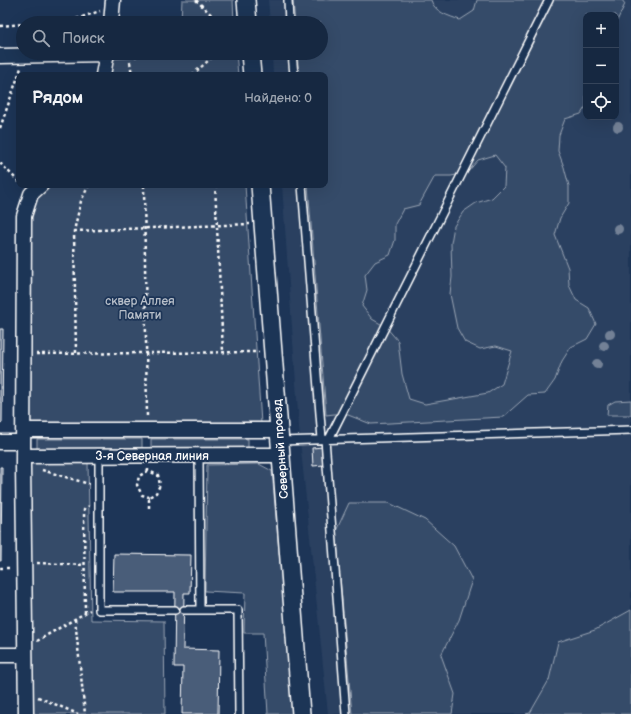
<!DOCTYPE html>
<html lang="ru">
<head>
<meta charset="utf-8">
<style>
	body { margin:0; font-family:"Balsamiq Sans",sans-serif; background:#23344c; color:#f1f3f6 }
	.controls { position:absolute; right:12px; top:12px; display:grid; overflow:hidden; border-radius:8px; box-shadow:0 4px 16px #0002 }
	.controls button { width:36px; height:36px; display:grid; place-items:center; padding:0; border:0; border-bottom:1px solid #35445a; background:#162841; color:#f1f3f6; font:20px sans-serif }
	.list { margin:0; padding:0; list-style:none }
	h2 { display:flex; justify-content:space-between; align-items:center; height:52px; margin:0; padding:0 16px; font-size:17px }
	h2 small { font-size:13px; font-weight:400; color:#9ea6b1 }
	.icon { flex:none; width:22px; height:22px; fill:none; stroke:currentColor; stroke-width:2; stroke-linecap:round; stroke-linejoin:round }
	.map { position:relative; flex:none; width:631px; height:714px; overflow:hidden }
	.search { position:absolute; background:#162841; box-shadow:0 4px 16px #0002; left:16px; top:16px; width:312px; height:44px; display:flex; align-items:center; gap:10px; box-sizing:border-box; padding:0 14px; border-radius:22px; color:#9ea6b1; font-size:15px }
	.panel { position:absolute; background:#162841; box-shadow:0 4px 16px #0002; left:16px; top:72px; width:312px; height:116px; border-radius:8px }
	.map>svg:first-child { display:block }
</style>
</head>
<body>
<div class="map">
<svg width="631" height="714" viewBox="0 0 631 714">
	<rect width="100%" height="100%" fill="#1d3557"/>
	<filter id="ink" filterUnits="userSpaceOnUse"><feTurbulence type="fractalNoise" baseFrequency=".025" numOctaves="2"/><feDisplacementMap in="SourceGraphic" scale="8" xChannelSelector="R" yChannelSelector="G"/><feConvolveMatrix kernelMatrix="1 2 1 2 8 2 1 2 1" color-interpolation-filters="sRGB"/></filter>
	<g filter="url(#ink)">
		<!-- built -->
		<path fill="#2a4161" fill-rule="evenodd" d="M 268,0 L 631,0 L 631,714 L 328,714 L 300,440 L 282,185 L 325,185 L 325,75 L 273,75 L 272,53 L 321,53 L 321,23 L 270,23 ZM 586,15 L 616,15 L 616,117 L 586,117 Z"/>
		<!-- green -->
		<path fill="#364b69" stroke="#9aa5b4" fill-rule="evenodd" d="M 182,0 L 233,0 L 234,23 L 177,23 L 181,22 Z
			M 293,0 L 431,0 C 434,12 449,16 460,20 L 474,11 L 477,0 L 622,0 L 625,4 L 616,23 L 616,15 L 586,15 L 586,106 L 581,114 L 565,119 L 559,135 L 558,151 L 564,167 L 569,186 L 569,203 L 560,218 L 555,235 L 568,268 L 569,285 L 576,300 L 589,308 L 596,324 L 587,339 L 571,347 L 562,361 L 555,380 L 545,394 L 528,395 L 503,417 L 371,424 L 343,413 L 326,415 L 308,185 L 325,185 L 325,75 L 299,75 L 297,53 L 321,53 L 321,23 L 295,23 ZM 495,155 L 505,168 L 504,186 L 492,198 L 476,203 L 463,212 L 454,226 L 451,243 L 452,277 L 450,294 L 457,328 L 465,342 L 480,349 L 496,346 L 512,351 L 502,384 L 488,393 L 425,404 L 409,399 L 402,374 L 398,341 L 386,327 L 372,319 L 362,306 L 367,290 L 365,275 L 375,262 L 390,255 L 395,240 L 395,224 L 403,209 L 419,205 L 435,176 L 451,176 L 467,173 L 478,160 Z
			M 115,53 L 236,53 L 238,75 L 110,75 Z
			M 50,185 L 245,185 L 261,423 L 27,424 L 28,220 L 37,196 Z
			M 631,400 L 631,415 L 607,415 L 608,405 L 615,401 Z
			M 37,439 L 142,439 L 142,448 L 37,449 Z
			M 151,439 L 248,439 L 248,449 L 151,449 Z
			M 27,461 L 88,463 L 91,620 L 164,621 L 165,714 L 29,714 Z
			M 259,464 L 272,471 L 293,714 L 268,714 L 263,633 L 244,633 L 245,593 L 205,591 L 207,465 Z
			M 349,503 L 389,503 L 425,520 L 454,546 L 472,580 L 459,620 L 441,655 L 455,694 L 452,714 L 352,714 L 336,531 Z
			M 631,610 L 631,714 L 526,714 L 530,713 L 549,680 L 558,642 L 595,630 Z"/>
		<!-- building -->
		<path fill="#4a5d79" stroke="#fff" d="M 0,329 L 3,329 L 2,423 L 0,423 Z
			M 323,447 L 324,465 L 313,466 L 312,448 Z
			M 0,467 L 2,467 L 1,561 L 0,561 Z
			M 114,554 L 191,555 L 190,593 L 184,593 L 183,649 L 219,650 L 218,714 L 182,714 L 183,667 L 174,667 L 175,592 L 113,592 Z"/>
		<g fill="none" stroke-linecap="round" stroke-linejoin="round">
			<!-- service casing -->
			<g stroke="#fff" stroke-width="10">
				<path id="service" d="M 288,0 L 289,23
					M 292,53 L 294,75
					M 107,54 L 134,53
					M 302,185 L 322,439
					M 325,439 L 346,714
					M 329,439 L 549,0
					M 280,441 L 631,430
					M 99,456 L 99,610 L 175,610
					M 199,456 L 200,610 L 238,610 L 239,714
					M 184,610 L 200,610"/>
			</g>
			<!-- minor casing -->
			<g stroke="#fff" stroke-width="17">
				<path id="minor" d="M 111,23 L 113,0
					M 0,56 L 107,54
					M 103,75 L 107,53
					M 23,430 L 279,430
					M 0,442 L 23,442
					M 23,456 L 281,455
					M 0,655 L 25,655
					M 26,714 L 23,465 L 24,216 L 31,194 L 41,185"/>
			</g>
			<!-- tertiary casing -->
			<g stroke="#fff" stroke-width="20">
				<path id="tertiary" d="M 246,0 L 248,23
					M 250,53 L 252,75
					M 260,185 L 301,714"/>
			</g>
			<!-- path -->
			<path stroke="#fff" stroke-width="2.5" stroke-dasharray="3 3" stroke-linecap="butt" d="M 196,0 L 220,23
				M 41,23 L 70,21 L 100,11
				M 0,26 L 23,24
				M 130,62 L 132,75
				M 192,75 L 217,53
				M 0,128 L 21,68
				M 0,163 L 19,182
				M 144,185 L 147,418
				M 215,185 L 223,352
				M 74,231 L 250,224
				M 76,353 L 74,231 L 81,201 L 89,185
				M 36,354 L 259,352
				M 148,469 L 148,471 L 158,475 L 160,485 L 156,493 L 149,497 L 149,510
				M 42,470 L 89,484
				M 148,471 L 139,476 L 137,485 L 142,495 L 149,497
				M 37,563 L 85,565
				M 0,568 L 11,568
				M 85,613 L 84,510 L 89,506
				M 75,619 L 85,714
				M 37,641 L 90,610
				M 38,697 L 78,714"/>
			<!-- service -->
			<use href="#service" stroke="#1d3557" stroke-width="7"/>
			<!-- minor -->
			<use href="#minor" stroke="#1d3557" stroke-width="14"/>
			<!-- tertiary -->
			<use href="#tertiary" stroke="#1d3557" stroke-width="17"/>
		</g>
		<!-- trees -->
		<g fill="#738196">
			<circle cx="618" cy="127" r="5"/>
			<circle cx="618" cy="229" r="5"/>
			<circle cx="610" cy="334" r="5"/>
			<circle cx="604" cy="346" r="5"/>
			<circle cx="597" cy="364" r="5"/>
		</g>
	</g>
	<g text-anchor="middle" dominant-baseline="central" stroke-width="3.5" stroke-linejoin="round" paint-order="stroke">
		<!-- park labels -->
		<g font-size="12" fill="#b9c0ca" stroke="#1d3557">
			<text x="140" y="301">сквер Аллея<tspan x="140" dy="14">Памяти</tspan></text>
		</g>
		<!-- street labels -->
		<g font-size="12" fill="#fff" stroke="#1d3557">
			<text transform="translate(281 449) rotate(-94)">Северный проезд</text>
			<text x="152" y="456">3-я Северная линия</text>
		</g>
	</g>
</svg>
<div class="controls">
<button>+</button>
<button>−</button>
<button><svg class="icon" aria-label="locate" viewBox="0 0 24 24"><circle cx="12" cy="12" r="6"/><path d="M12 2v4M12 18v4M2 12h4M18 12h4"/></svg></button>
</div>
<div class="search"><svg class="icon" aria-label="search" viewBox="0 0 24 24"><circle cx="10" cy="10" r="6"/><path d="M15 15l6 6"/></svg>Поиск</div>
<section class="panel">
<h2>Рядом<small>Найдено: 0</small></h2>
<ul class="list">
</ul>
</section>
</div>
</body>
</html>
